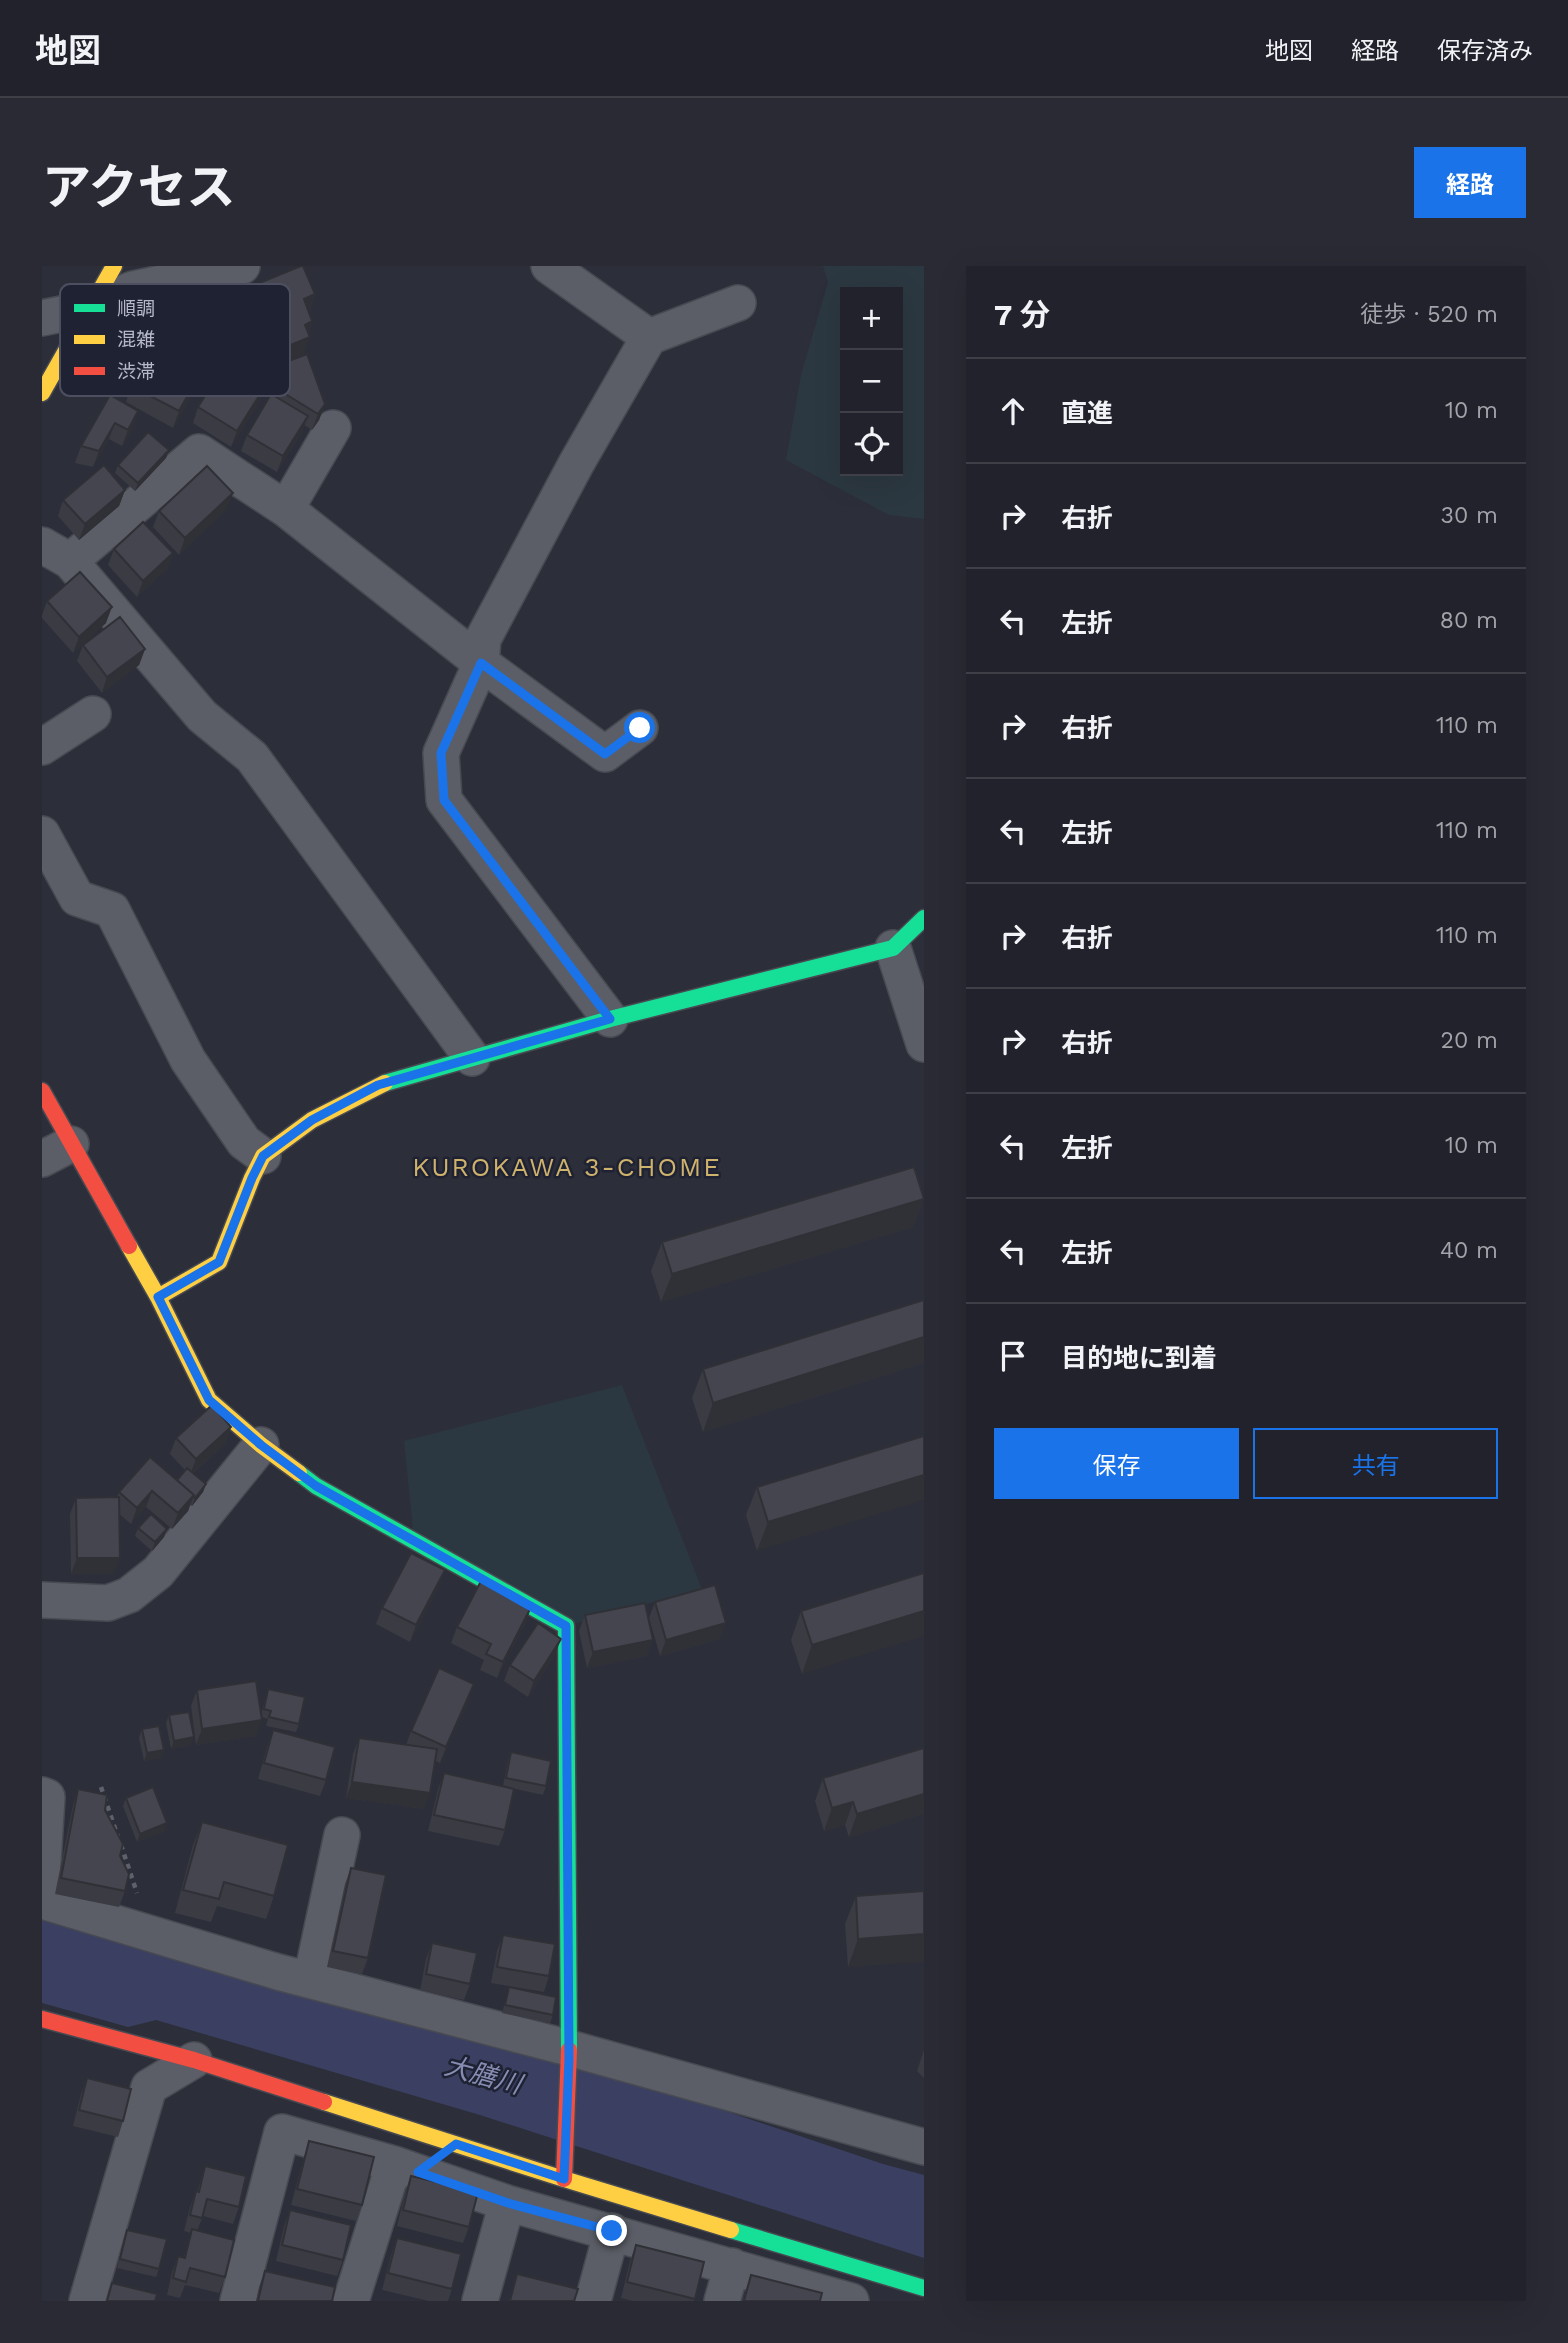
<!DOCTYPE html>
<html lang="ja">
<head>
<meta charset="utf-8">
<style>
	body { margin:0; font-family:"Work Sans","Noto Sans JP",sans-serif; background:#292a33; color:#f1f3f6 }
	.controls { position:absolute; right:21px; top:21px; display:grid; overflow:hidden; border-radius:0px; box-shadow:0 7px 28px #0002 }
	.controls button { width:63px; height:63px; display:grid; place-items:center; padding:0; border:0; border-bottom:2px solid #3e3f47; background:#21222b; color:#f1f3f6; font:35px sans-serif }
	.stop { position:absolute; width:21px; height:21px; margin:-16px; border:5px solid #1a73e8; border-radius:50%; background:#fff }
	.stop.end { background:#1a73e8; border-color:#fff; box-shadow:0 2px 7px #0008 }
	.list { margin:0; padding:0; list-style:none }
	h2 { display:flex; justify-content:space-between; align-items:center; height:91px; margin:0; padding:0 28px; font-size:30px }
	h2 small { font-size:23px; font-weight:400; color:#a2a4a9 }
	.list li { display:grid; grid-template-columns:46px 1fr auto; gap:21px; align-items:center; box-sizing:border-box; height:105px; padding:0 28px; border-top:2px solid #3e3f47 }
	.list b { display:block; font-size:26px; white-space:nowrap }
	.list em { font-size:23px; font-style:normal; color:#a2a4a9 }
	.actions { display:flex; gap:14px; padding:21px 28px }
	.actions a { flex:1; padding:16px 0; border:2px solid #1a73e8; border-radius:0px; text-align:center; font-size:24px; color:#1a73e8 }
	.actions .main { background:#1a73e8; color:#fff }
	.icon { flex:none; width:38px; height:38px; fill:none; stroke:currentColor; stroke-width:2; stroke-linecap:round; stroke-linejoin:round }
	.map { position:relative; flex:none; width:882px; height:2035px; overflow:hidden; border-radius:0px }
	header { display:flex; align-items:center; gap:42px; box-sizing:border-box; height:98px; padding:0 35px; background:#21222b; border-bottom:2px solid #3e3f47 }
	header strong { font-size:33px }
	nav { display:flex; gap:38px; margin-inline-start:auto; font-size:24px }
	.intro { display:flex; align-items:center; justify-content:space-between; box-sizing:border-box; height:168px; padding:0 42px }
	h1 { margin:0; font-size:49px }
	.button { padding:18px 32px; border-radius:0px; background:#1a73e8; color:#fff; font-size:24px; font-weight:700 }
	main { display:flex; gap:42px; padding:0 42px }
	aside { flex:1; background:#21222b; border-radius:0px; box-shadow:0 7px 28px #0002 }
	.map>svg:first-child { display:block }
</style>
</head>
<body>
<header>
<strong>地図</strong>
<nav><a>地図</a><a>経路</a><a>保存済み</a></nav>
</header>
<div class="intro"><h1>アクセス</h1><a class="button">経路</a></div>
<main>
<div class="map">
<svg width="882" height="2035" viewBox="0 0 882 2035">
	<rect width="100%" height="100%" fill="#2c2e39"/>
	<!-- green -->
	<path fill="#2c3841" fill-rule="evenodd" d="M 781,0 L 882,0 L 882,253 L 847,249 L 744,194 L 759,109 L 786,16 ZM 856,26 L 856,205 L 803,205 L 803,26 Z
		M 580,1119 L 660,1323 L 524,1360 L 372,1275 L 362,1175 Z"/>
	<!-- water -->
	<path fill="#3b4062" d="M 0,1649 L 303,1741 L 657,1836 L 841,1898 L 882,1909 L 882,1992 L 438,1849 L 114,1754 L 86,1761 L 0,1737 Z"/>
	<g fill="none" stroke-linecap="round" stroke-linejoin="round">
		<!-- street casing -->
		<g stroke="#484a52" stroke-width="38">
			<path id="street" d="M 507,0 L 607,71 L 696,37
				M 0,52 L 39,44 L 91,23 L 200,0
				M 244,243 L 291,162
				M 0,279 L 28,295 L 160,450 L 210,491 L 430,792
				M 28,295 L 157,186 L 244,243 L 439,397 L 563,488 L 598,462
				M 0,481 L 51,448
				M 0,568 L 35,632 L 70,644 L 146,794 L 202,876 L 221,890
				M 851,682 L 882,778
				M 568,753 L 402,534 L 399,487 L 439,397 L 441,373 L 534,198 L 607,71
				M 0,893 L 29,878
				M 0,1334 L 66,1337 L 87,1329 L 116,1306 L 219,1179
				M 0,1529 L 5,1531 L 0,1612
				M 0,1635 L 236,1706 L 527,1782 L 882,1881
				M 269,1714 L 300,1569
				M 45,2035 L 107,1821 L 152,1794
				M 196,2035 L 240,1866 L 352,1898 L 465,1937 L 809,2035
				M 309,2035 L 352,1898
				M 438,2035 L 465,1937
				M 551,2035 L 570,1965
				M 680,2035 L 690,2000"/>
		</g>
		<!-- fast casing -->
		<g stroke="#484a52" stroke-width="19">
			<path id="fast" d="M 343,817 L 568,753 L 851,682 L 882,652
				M 257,1207 L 274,1220 L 524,1360 L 527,1784
				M 689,1964 L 882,2022"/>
		</g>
		<!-- slow casing -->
		<g stroke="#484a52" stroke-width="19">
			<path id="slow" d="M 0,127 L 72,0
				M 87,980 L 116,1031 L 167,1134 L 219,1179 L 257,1207
				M 116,1031 L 177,996 L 210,912 L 221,890 L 270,854 L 343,817
				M 282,1836 L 522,1913 L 689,1964"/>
		</g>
		<!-- jam casing -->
		<g stroke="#484a52" stroke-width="19">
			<path id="jam" d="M 0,825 L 87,980
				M 0,1753 L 152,1794 L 282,1836
				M 522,1913 L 527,1784"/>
		</g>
		<!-- path -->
		<path stroke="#5f616a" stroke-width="4.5" stroke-dasharray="5 5" stroke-linecap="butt" d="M 59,1521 L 76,1571
			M 79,1579 L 95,1627"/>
		<!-- street -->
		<use href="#street" stroke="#5c5e67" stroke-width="35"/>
		<!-- fast -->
		<use href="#fast" stroke="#16e098" stroke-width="16"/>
		<!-- slow -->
		<use href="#slow" stroke="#ffcf43" stroke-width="16"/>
		<!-- jam -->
		<use href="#jam" stroke="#f24e42" stroke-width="16"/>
	</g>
	<!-- wall -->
	<path fill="#3a3b43" d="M 273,28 L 267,46 L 270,55 L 266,67 L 261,90 L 283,138 L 277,154 L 270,164 L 262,159 L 260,166 L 235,206 L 199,185 L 205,169 L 226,133 L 225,117 L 229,107 L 210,115 L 222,122 L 216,138 L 189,181 L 151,157 L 156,141 L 196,106 L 174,54 L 183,31 Z
		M 176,76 L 170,92 L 131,162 L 84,136 L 89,120 Z
		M 68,129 L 91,162 L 80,180 L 67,173 L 51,201 L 33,197 L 39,180 Z
		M 127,184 L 124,192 L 93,225 L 73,207 L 76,199 Z
		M 83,224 L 77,240 L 37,274 L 16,250 L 21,234 Z
		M 185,243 L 137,289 L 111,261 L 117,245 Z
		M 72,283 L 131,287 L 125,303 L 95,331 L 66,299 Z
		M 5,335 L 64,357 L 31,387 L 0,352 L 0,349 Z
		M 41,379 L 103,383 L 97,399 L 60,427 L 35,395 Z
		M 882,933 L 871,961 L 619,1036 L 609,1005 L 620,976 Z
		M 882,1034 L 882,1097 L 661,1166 L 650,1132 L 661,1103 Z
		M 189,1161 L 183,1178 L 151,1207 L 164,1218 L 161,1226 L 150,1240 L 148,1239 L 146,1245 L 130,1263 L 104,1241 L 89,1258 L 77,1248 L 72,1308 L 29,1308 L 28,1248 L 34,1232 L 75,1231 L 77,1226 L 135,1214 L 143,1204 L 128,1188 L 134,1172 Z
		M 882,1170 L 715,1285 L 704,1249 L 715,1221 Z
		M 96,1262 L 122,1271 L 110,1285 L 93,1270 Z
		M 882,1307 L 760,1408 L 749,1374 L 759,1345 Z
		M 397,1320 L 368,1376 L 334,1358 L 340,1342 Z
		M 613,1336 L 678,1373 L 618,1390 L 607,1352 Z
		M 489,1341 L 483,1358 L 455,1412 L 438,1404 L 442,1394 L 409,1377 L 415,1361 Z
		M 543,1349 L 605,1390 L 545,1402 L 537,1365 Z
		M 513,1389 L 486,1431 L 462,1415 L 468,1399 Z
		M 226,1423 L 257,1458 L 254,1466 L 224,1460 L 226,1453 L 219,1451 L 214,1470 L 154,1479 L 149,1440 L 155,1424 L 219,1449 Z
		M 427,1434 L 398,1497 L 393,1495 L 382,1543 L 304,1532 L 311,1488 L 317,1472 L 364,1479 L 369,1465 Z
		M 127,1449 L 149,1479 L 129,1483 L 124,1457 Z
		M 100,1463 L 119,1492 L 102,1495 L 97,1472 Z
		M 231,1464 L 284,1514 L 278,1530 L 216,1513 L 225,1481 Z
		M 882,1482 L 882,1548 L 807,1571 L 803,1559 L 782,1565 L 773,1535 L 781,1512 Z
		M 469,1486 L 504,1520 L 501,1529 L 461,1520 L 466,1495 Z
		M 402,1507 L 463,1564 L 457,1580 L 386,1565 L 396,1523 Z
		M 36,1523 L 63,1544 L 78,1590 L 83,1625 L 77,1641 L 13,1628 L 31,1539 Z
		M 84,1532 L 122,1566 L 95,1576 L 81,1540 Z
		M 160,1556 L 232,1630 L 224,1653 L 175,1640 L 169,1656 L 133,1647 L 151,1579 Z
		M 309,1602 L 326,1692 L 320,1708 L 285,1701 L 303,1618 Z
		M 882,1625 L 806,1701 L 803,1658 L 814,1630 Z
		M 461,1669 L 507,1710 L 502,1726 L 449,1717 L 455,1685 Z
		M 390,1677 L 428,1718 L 422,1734 L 378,1724 L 384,1693 Z
		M 467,1721 L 511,1749 L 508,1757 L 460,1747 Z
		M 882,1784 L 882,1812 L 875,1805 Z
		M 45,1812 L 81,1855 L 76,1871 L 31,1860 L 39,1828 Z
		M 267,1875 L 320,1939 L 314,1955 L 249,1939 L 262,1891 Z
		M 163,1900 L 197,1941 L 191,1958 L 161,1950 L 155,1965 L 183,2011 L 177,2027 L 143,2019 L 138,2032 L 125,2029 L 130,2006 L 136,1990 L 142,1991 L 149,1967 L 142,1965 L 148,1941 L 154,1925 L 155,1926 Z
		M 369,1910 L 427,1961 L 421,1977 L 355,1960 L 363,1926 Z
		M 248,1944 L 301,1994 L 295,2010 L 234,1995 L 242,1960 Z
		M 85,1964 L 117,2003 L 114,2011 L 75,2002 Z
		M 355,1972 L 410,2023 L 406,2035 L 387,2035 L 340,2024 L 349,1989 Z
		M 594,1979 L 662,1996 L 652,2035 L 591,2035 L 579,2032 L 588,1995 Z
		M 223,2005 L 290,2035 L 214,2035 L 217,2021 Z
		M 475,2008 L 532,2035 L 467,2035 Z
		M 709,2009 L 778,2035 L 700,2035 Z"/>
	<!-- shaded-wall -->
	<path fill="#303037" d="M 273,28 L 265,51 L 262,33 Z
		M 270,55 L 264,73 L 268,71 L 260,94 L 231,101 L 229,107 L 201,118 L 210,95 L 263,59 Z
		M 176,76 L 170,92 L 131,162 L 137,145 Z
		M 222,122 L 216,138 L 189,181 L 195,165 Z
		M 283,138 L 277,154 L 270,164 L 276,148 Z
		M 96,145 L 91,162 L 80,180 L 86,164 Z
		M 266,150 L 260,166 L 235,206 L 241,190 Z
		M 73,157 L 67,173 L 51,201 L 57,185 Z
		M 127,184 L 124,192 L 93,225 L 96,217 Z
		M 83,224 L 77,240 L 37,274 L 43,258 Z
		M 191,227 L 185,243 L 137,289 L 143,272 Z
		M 131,287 L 125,303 L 95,331 L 101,315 Z
		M 70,341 L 64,357 L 31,387 L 37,371 Z
		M 103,383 L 97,399 L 60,427 L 65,411 Z
		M 882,933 L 871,961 L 619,1036 L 630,1008 Z
		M 882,1071 L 882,1097 L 661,1166 L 671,1137 Z
		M 189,1161 L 183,1178 L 148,1209 L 154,1193 Z
		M 882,1209 L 882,1234 L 715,1285 L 726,1256 Z
		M 164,1218 L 161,1226 L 150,1240 L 153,1232 Z
		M 110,1225 L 104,1241 L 89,1258 L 95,1242 Z
		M 152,1229 L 146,1245 L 130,1263 L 136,1247 Z
		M 125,1263 L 122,1271 L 110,1285 L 113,1276 Z
		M 35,1292 L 78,1292 L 72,1308 L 29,1308 Z
		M 403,1304 L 397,1320 L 368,1376 L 374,1359 Z
		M 489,1341 L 483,1358 L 455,1412 L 461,1396 Z
		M 882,1345 L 882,1370 L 760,1408 L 770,1379 Z
		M 684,1357 L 678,1373 L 618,1390 L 624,1374 Z
		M 519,1373 L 513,1389 L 486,1431 L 492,1415 Z
		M 611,1374 L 605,1390 L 545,1402 L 551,1386 Z
		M 432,1418 L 427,1434 L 398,1497 L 404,1481 Z
		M 220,1454 L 214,1470 L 154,1479 L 160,1463 Z
		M 152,1471 L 149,1479 L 129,1483 L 132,1475 Z
		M 122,1484 L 119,1492 L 102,1495 L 105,1487 Z
		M 310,1516 L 388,1527 L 382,1543 L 304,1532 Z
		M 882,1528 L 882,1548 L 807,1571 L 815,1548 Z
		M 811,1536 L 803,1559 L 782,1565 L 790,1542 Z
		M 125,1557 L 122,1566 L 95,1576 L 98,1568 Z
		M 882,1668 L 882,1696 L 806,1701 L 816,1673 Z"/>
	<!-- building -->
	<path fill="#44454e" stroke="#303037" stroke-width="2" d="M 259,0 L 261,0 L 273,28 L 262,33 L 270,55 L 263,59 L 268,71 L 210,95 L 183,31 Z
		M 128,50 L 176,76 L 137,145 L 89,120 Z
		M 265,88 L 283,138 L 276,148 L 232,121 L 231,101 Z
		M 183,98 L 222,122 L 195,165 L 156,141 Z
		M 229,128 L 266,150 L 241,190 L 205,169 Z
		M 68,129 L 96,145 L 86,164 L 73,157 L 57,185 L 39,180 Z
		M 106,166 L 127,184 L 96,217 L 76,199 Z
		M 62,199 L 83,224 L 43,258 L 21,234 Z
		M 165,200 L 191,227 L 143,272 L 117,245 Z
		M 101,256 L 131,287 L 101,315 L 72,283 Z
		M 38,306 L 70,341 L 37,371 L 5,335 Z
		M 78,351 L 103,383 L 65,411 L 41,379 Z
		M 872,901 L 882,933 L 630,1008 L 620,976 Z
		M 882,1034 L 882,1071 L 671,1137 L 661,1103 Z
		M 170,1139 L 189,1161 L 154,1193 L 134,1172 Z
		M 882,1170 L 882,1209 L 726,1256 L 715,1221 Z
		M 108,1191 L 152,1229 L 136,1247 L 110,1225 L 95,1242 L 77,1226 Z
		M 145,1202 L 164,1218 L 153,1232 L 151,1230 L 152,1229 L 135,1214 Z
		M 77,1231 L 78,1292 L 35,1292 L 34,1232 Z
		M 109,1248 L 125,1263 L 113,1276 L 96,1262 Z
		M 369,1287 L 403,1304 L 374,1359 L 340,1342 Z
		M 882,1307 L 882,1345 L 770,1379 L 759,1345 Z
		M 439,1315 L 489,1341 L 461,1396 L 444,1388 L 449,1378 L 415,1361 Z
		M 673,1319 L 684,1357 L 624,1374 L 613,1336 Z
		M 603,1337 L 611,1374 L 551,1386 L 543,1349 Z
		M 496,1357 L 519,1373 L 492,1415 L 468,1399 Z
		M 397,1402 L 432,1418 L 404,1481 L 369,1465 Z
		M 214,1415 L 220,1454 L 160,1463 L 155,1424 Z
		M 226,1423 L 263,1431 L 257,1458 L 227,1451 L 229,1445 L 222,1443 Z
		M 147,1446 L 152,1471 L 132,1475 L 127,1449 Z
		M 117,1460 L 122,1484 L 105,1487 L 100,1463 Z
		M 231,1464 L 293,1481 L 284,1514 L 222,1497 Z
		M 317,1472 L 395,1483 L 388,1527 L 310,1516 Z
		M 882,1482 L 882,1528 L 815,1548 L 811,1536 L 790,1542 L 781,1512 Z
		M 469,1486 L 509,1495 L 504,1520 L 464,1512 Z
		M 402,1507 L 472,1523 L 463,1564 L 392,1549 Z
		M 111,1521 L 125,1557 L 98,1568 L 84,1532 Z
		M 36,1523 L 65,1529 L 63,1544 L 81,1578 L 78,1590 L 87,1608 L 83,1625 L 19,1612 Z
		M 160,1556 L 246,1579 L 232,1630 L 182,1616 L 177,1633 L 141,1624 Z
		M 309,1602 L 344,1609 L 326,1692 L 291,1685 Z
		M 882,1625 L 882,1668 L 816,1673 L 814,1630 Z
		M 461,1669 L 513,1678 L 507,1710 L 455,1701 Z
		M 390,1677 L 435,1687 L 428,1718 L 384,1708 Z
		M 467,1721 L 514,1731 L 511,1749 L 463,1739 Z
		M 45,1812 L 89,1823 L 81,1855 L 37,1844 Z
		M 267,1875 L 332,1891 L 320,1939 L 255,1923 Z
		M 163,1900 L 204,1910 L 197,1941 L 165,1933 L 160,1952 L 148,1949 L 154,1925 L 157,1926 Z
		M 369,1910 L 436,1926 L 427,1961 L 361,1944 Z
		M 248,1944 L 309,1959 L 301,1994 L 240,1979 Z
		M 150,1963 L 192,1974 L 183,2011 L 148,2002 L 144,2016 L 131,2012 L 136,1990 L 143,1992 Z
		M 85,1964 L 125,1973 L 117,2003 L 78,1993 Z
		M 355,1972 L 419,1988 L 410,2023 L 346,2007 Z
		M 594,1979 L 662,1996 L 653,2033 L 585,2016 Z
		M 223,2005 L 293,2021 L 290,2035 L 216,2035 Z
		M 475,2008 L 536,2023 L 532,2035 L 468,2035 Z
		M 709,2009 L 780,2027 L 778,2035 L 702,2035 Z
		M 70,2017 L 115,2028 L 113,2035 L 65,2035 Z"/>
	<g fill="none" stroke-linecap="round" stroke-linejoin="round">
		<!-- route -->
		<path stroke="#1a73e8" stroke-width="9" d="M 570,1965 L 466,1937 L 376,1906 L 414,1878 L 522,1913 L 527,1793 L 524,1360 L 274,1220 L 219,1179 L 167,1134 L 116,1031 L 177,996 L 210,912 L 221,890 L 270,854 L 336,819 L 568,753 L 402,534 L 399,487 L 439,397 L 563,488 L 598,462"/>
	</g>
	<g text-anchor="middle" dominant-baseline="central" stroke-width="5" stroke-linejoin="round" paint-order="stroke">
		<!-- neighbourhood labels -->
		<g font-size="26" letter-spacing="2" fill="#cfb36c" stroke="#1f2233">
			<text x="525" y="901">KUROKAWA 3-CHOME</text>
		</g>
		<!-- water labels -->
		<g font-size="26" font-style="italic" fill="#878db2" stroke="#1f2233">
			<text transform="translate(441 1809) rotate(15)">大膳川</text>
		</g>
	</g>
	<!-- legend -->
	<rect x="18" y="18" width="230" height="112" rx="10" fill="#1f2233" stroke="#4d4f60" stroke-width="2"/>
	<rect x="32" y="38" width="31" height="8" fill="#16e098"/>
	<rect x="32" y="69" width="31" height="9" fill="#ffcf43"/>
	<rect x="32" y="101" width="31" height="8" fill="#f24e42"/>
	<g font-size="19" fill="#b7b9c9">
		<text x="75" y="49">順調</text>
		<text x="75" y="80">混雑</text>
		<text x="75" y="112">渋滞</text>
	</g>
</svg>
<div class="controls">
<button>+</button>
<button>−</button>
<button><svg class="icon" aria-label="locate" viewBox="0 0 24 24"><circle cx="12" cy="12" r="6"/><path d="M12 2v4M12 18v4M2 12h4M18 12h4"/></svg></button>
</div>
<div class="stop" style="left:598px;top:462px"></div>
<div class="stop end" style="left:570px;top:1965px"></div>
</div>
<aside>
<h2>7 分<small>徒歩 · 520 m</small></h2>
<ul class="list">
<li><svg class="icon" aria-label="ahead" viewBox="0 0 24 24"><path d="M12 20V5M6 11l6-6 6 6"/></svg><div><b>直進</b></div><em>10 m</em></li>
<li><svg class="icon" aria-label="right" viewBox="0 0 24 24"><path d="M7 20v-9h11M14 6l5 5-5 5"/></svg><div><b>右折</b></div><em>30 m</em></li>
<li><svg class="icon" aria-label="left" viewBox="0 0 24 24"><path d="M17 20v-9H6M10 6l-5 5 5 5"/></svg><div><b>左折</b></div><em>80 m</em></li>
<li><svg class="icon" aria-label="right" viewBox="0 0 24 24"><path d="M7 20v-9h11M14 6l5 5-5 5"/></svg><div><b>右折</b></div><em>110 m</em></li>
<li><svg class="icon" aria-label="left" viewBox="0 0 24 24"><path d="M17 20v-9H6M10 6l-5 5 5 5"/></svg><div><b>左折</b></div><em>110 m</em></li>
<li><svg class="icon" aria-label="right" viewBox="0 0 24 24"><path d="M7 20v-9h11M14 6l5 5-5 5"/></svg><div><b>右折</b></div><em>110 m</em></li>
<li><svg class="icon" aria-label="right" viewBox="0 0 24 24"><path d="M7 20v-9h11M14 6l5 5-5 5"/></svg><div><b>右折</b></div><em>20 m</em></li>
<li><svg class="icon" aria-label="left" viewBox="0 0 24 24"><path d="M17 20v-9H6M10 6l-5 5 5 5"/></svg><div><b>左折</b></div><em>10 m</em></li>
<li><svg class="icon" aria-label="left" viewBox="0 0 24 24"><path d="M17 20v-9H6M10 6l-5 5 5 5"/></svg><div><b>左折</b></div><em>40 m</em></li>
<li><svg class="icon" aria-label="arrive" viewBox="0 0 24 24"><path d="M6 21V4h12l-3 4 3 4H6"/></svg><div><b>目的地に到着</b></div></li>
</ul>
<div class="actions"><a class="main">保存</a><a>共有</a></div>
</aside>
</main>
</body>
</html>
